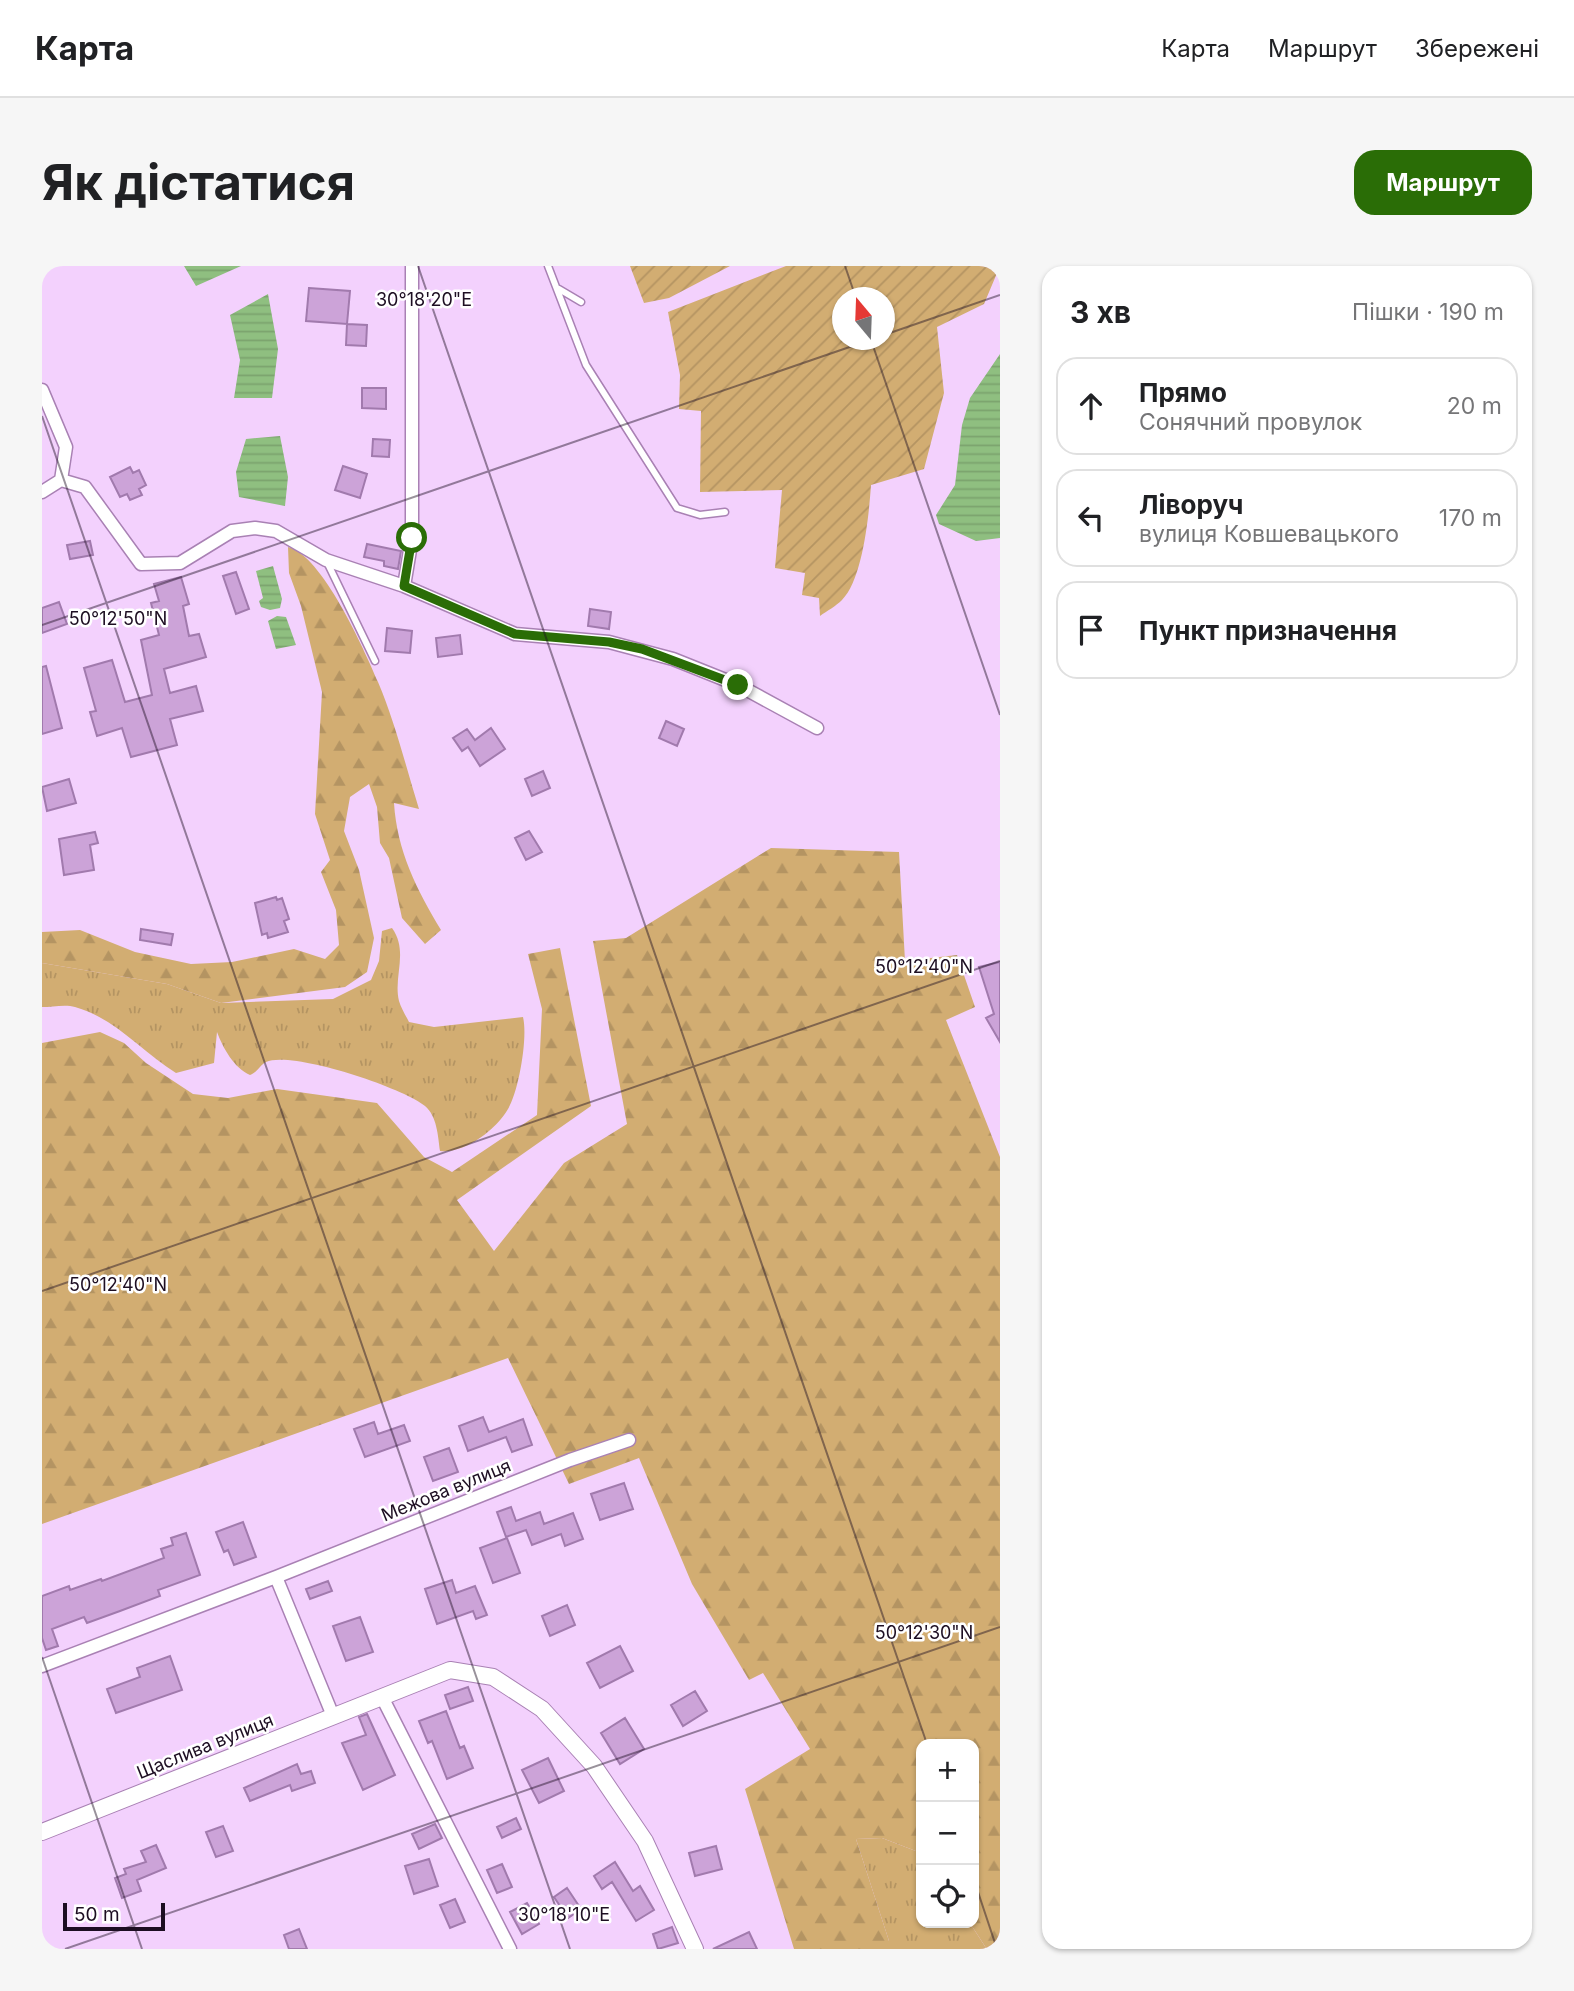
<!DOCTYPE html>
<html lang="uk">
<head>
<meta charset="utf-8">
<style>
	body { margin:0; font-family:Inter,sans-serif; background:#f6f6f6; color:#202124 }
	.controls { position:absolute; right:21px; bottom:21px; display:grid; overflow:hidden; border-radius:14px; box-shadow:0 2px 5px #0004 }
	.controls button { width:63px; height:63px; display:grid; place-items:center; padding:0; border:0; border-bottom:2px solid #e0e0e0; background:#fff; color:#202124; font:35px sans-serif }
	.compass { position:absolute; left:790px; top:21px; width:63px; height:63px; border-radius:50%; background:#fff; box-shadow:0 2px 5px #0004; rotate:341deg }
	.scale { position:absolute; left:21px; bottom:18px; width:102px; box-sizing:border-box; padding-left:7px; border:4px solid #1d0e22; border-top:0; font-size:19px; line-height:24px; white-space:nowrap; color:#1d0e22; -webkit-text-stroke:5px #fff; paint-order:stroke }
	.stop { position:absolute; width:21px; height:21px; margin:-16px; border:5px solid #2a6d06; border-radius:50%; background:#fff }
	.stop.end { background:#2a6d06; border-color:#fff; box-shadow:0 2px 7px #0008 }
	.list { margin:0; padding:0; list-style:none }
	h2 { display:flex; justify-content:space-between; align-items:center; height:91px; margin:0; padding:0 28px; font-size:30px }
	h2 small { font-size:23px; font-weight:400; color:#757577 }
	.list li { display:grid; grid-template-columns:46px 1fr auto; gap:21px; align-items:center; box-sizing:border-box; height:98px; margin:0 14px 14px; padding:0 14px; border:2px solid #e0e0e0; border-radius:21px }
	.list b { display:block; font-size:26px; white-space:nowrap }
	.list p { margin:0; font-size:23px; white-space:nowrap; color:#757577 }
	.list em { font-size:23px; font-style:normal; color:#757577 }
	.icon { flex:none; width:38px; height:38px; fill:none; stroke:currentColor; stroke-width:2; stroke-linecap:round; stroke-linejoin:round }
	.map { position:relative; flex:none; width:958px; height:1683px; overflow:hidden; border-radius:21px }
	header { display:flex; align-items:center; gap:42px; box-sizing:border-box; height:98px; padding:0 35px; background:#fff; border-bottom:2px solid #e0e0e0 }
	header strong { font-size:33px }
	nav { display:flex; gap:38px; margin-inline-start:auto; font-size:24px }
	.intro { display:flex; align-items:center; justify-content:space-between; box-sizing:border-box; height:168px; padding:0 42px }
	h1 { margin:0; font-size:49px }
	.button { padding:18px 32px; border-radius:21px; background:#2a6d06; color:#fff; font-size:24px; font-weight:700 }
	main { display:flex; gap:42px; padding:0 42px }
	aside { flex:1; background:#fff; border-radius:21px; box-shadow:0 2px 5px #0004 }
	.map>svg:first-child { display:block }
</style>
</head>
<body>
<header>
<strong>Карта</strong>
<nav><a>Карта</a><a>Маршрут</a><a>Збережені</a></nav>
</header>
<div class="intro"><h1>Як дістатися</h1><a class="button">Маршрут</a></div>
<main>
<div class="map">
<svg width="958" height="1683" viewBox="0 0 958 1683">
	<defs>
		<pattern id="grass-tufts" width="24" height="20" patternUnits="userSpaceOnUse" patternTransform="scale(1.75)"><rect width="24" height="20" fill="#d2ad72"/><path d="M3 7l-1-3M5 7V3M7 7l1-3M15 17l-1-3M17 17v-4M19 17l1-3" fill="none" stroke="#b49462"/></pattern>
		<pattern id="forest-firs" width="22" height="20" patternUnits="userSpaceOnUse" patternTransform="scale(1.75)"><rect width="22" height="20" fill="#d2ad72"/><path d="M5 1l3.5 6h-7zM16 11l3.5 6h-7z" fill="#b49462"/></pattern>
		<pattern id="garden-furrows" width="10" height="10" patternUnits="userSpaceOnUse" patternTransform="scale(1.75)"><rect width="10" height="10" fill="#d2ad72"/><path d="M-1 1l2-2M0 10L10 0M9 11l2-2" fill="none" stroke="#b49462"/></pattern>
		<pattern id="water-rules" width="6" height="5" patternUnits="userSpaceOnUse" patternTransform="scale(1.75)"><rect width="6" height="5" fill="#8fbf80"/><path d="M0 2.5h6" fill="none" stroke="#7ba36e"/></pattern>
	</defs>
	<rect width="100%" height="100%" fill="#f3d1fd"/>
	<!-- grass -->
	<path fill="url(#grass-tufts)" d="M 350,662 C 367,686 351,710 357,735 C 359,742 364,750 367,756 L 392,761 L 481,751 C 486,771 477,825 466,843 C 454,864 422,888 398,885 C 396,870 395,850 383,840 C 362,822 249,784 224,796 C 218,799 216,806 208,809 C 192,802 181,782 175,766 L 172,797 L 134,807 C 100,786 73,752 33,741 C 24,738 10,741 0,741 L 0,697 L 125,718 L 179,737 L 291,733 L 329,714 L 337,695 L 340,665 Z
		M 840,1572 L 879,1587 L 879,1657 L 928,1657 L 944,1682 L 958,1679 L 958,1683 L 847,1683 L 847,1675 L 814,1573 Z"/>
	<!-- forest -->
	<path fill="url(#forest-firs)" d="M 246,281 C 280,289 322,383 336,416 C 353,456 364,501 377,543 L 352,537 C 355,585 375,624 399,664 L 383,678 L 360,652 L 347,592 L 338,577 L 335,541 L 327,518 L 308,531 L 302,565 L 317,604 L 332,672 L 325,706 L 303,721 L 179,737 L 125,718 L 0,697 L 0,666 L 38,664 L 93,686 L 149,698 L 190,696 L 252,683 L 283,693 L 297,679 L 294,644 L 279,606 L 288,594 L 273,548 L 280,426 L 259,340 L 247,307 Z
		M 729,582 L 857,586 L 863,695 L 915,689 L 933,741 L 904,754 L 958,891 L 958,1679 L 944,1682 L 928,1657 L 932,1657 L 932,1478 L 879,1478 L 879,1587 L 840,1572 L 814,1573 L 847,1675 L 847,1683 L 752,1683 L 703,1523 L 768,1483 L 721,1407 L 707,1414 L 650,1318 L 597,1192 L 527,1218 L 466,1092 L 0,1258 L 0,777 L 58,766 L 82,777 L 104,797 L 151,828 L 186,832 L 235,823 L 335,837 L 382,891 L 410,906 L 495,849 L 500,743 L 486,688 L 518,682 L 549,840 L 415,934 L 452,985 L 522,897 L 585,858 L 551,675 L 584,672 Z"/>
	<!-- garden -->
	<path fill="url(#garden-furrows)" fill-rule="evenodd" d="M 588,0 L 688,0 L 627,32 L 602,37 Z
		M 744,0 L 958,0 L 942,38 L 895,61 L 902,127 L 882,203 L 829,219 C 827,248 821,313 800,334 C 794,340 785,345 778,350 L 777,332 L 760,329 L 763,307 L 733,302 L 740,224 L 658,226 L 659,145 L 637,143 L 638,109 L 626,46 ZM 800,32 L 842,32 L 842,74 L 800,74 Z"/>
	<!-- water -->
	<path fill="url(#water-rules)" d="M 142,0 L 199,0 L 154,20 Z
		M 226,28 L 236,83 L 230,132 L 192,132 L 198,94 L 188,49 Z
		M 958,88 L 958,272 L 934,275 L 897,258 L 894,249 L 913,219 L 920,159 L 928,132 Z
		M 238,170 L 246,211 L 243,240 L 197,231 L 194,206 L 204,173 Z
		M 231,300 L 240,333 L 238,342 L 228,344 L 219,341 L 217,335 L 221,332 L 214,305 Z
		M 235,350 L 244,351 L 254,379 L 234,383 L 226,355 Z"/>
	<!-- building -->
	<path fill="#cca3d8" stroke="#a17aad" stroke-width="2" d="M 267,22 L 308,25 L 305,58 L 264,55 Z
		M 305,58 L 325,59 L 324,80 L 304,79 Z
		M 320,122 L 344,122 L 344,143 L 320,142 Z
		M 331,173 L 348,174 L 347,191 L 330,190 Z
		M 301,200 L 325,208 L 318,232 L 293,224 Z
		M 88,201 L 91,207 L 97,204 L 104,219 L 97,223 L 100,229 L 88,234 L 85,228 L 78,231 L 68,211 Z
		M 48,275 L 51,289 L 28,293 L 25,279 Z
		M 325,278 L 359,285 L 356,303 L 342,300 L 342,295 L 322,291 Z
		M 194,306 L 207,343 L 194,348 L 181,310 Z
		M 139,311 L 147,338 L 141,340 L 147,370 L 157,368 L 164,391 L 122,403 L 128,427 L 154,420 L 161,445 L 128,453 L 135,479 L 89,491 L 80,462 L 55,470 L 48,446 L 54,445 L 42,402 L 70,394 L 83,436 L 110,429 L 99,374 L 117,369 L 109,337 L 117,335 L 112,318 Z
		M 17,336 L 25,358 L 0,367 L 0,342 Z
		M 548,343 L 569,346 L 567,363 L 546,360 Z
		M 345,362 L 370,365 L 368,387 L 343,385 Z
		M 418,369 L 420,388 L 396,391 L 394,372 Z
		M 4,400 L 20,462 L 0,468 L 0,401 Z
		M 624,455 L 642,463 L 635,480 L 617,472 Z
		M 449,462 L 463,483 L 438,500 L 426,481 L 420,485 L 411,472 L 425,463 L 433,474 Z
		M 501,505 L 508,522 L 490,530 L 483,513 Z
		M 27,513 L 34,537 L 5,545 L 0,521 Z
		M 487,565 L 500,586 L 484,594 L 473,572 Z
		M 53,566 L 56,577 L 48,579 L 52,604 L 22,609 L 17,573 Z
		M 234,631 L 235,634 L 240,632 L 247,653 L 242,655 L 246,666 L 226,672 L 225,667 L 220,669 L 213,637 Z
		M 99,663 L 131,668 L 129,679 L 98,674 Z
		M 958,696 L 958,776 L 944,752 L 952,748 L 937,701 Z
		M 441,1151 L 447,1166 L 481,1153 L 490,1179 L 470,1186 L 464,1171 L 426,1185 L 417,1160 Z
		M 332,1156 L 336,1168 L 362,1159 L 368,1175 L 323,1191 L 312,1163 Z
		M 407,1182 L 416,1206 L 391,1215 L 382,1191 Z
		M 582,1217 L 591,1243 L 558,1254 L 549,1228 Z
		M 469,1241 L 474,1255 L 498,1246 L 502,1258 L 531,1247 L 541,1273 L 523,1280 L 519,1268 L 490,1279 L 484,1264 L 464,1271 L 455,1246 Z
		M 201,1256 L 214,1291 L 192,1299 L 186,1284 L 182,1286 L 174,1266 Z
		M 144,1267 L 158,1309 L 116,1324 L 118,1330 L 78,1345 L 45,1357 L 42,1351 L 10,1363 L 16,1380 L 4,1384 L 0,1372 L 0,1330 L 27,1320 L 28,1324 L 59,1313 L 60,1315 L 122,1292 L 119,1283 L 131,1279 L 129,1272 Z
		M 465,1272 L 478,1307 L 451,1317 L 438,1282 Z
		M 410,1314 L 414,1327 L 433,1320 L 445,1349 L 434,1353 L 431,1345 L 395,1358 L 383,1323 Z
		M 286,1315 L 290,1325 L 268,1333 L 264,1323 Z
		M 525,1339 L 533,1359 L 508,1370 L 500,1350 Z
		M 318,1351 L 331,1386 L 304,1395 L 291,1360 Z
		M 578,1380 L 591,1405 L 558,1422 L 545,1397 Z
		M 128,1390 L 140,1424 L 74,1447 L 65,1423 L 98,1411 L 95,1402 Z
		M 426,1421 L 431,1435 L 408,1443 L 403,1429 Z
		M 653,1425 L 665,1445 L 641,1460 L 629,1439 Z
		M 404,1445 L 418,1482 L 422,1480 L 431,1502 L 405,1513 L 390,1475 L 386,1477 L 377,1455 Z
		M 325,1448 L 353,1509 L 321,1524 L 300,1477 L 324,1469 L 317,1451 Z
		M 583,1452 L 602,1483 L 578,1498 L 559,1467 Z
		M 506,1492 L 522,1525 L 497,1537 L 480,1504 Z
		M 255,1498 L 259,1508 L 269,1505 L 273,1517 L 250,1525 L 248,1519 L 208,1535 L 202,1522 Z
		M 474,1552 L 479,1563 L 460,1572 L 455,1561 Z
		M 393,1558 L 400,1572 L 377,1583 L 370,1568 Z
		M 181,1560 L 191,1585 L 174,1591 L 164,1566 Z
		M 114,1579 L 124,1602 L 95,1614 L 99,1625 L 80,1632 L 73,1612 L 84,1608 L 82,1603 L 104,1596 L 99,1585 Z
		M 674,1580 L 680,1603 L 653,1610 L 647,1587 Z
		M 387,1593 L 396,1620 L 372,1628 L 363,1600 Z
		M 573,1596 L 591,1625 L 598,1620 L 612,1644 L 594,1655 L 570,1616 L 560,1623 L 552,1610 Z
		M 460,1598 L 470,1621 L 455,1627 L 445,1604 Z
		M 525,1622 L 539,1643 L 526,1652 L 512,1631 Z
		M 413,1633 L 423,1656 L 408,1662 L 398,1639 Z
		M 485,1637 L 497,1658 L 480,1668 L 468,1646 Z
		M 630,1661 L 636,1677 L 616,1683 L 611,1668 Z
		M 257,1663 L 265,1683 L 247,1683 L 242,1669 Z
		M 707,1666 L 715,1683 L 671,1683 Z"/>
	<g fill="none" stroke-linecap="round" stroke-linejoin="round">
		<!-- service casing -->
		<g stroke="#a981b4" stroke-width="9">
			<path id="service" d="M 506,0 L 544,99 L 635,242 L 658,249 L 683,246
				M 517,23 L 539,36
				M 285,296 L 333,395"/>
		</g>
		<!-- minor casing -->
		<g stroke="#a981b4" stroke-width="15">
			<path id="minor" d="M 0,124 L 24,181 L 19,214
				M 0,226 L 19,214 L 43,221 L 99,298 L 138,297 L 190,265 L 213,262 L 234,265 L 284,294 L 362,320 L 473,368 L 567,376 L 631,393 L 696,419 L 775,462
				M 362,320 L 370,272 L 370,0
				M 234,1311 L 291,1450
				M 0,1400 L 234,1311 L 528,1194 L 587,1174
				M 340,1431 L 468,1683"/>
		</g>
		<!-- tertiary casing -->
		<g stroke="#a981b4" stroke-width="18">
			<path id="tertiary" d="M 0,1566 L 408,1404 L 451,1411 L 500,1443 L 552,1500 L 603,1575 L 653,1683"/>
		</g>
		<!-- service -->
		<use href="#service" stroke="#fff" stroke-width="6"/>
		<!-- minor -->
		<use href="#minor" stroke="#fff" stroke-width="12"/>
		<!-- tertiary -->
		<use href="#tertiary" stroke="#fff" stroke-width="16"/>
	</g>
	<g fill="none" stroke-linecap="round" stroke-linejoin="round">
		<!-- route -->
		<path stroke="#2a6d06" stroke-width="9" d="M 370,272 L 362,320 L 473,368 L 567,376 L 600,383 L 696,419"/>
	</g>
	<!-- ticks -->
	<path fill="none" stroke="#1d0e22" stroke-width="2" stroke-opacity="0.45" d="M 376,0 L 885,1478M 803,0 L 814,32M 842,69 L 958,29M 829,74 L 958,449M 0,150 L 528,1683M 0,359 L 828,74M 0,1025 L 958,695M 0,1391 L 100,1683M 932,1614 L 955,1683M 23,1683 L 958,1361"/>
	<g text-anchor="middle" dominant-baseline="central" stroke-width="5" stroke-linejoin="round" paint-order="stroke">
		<!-- street labels -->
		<g font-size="18" fill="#1d0e22" stroke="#fff">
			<text transform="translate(404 1224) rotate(-22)">Межова вулиця</text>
			<text transform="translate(163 1480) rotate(-22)">Щаслива вулиця</text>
		</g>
	</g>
	<g font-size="18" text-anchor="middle" fill="#1d0e22" stroke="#fff" stroke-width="5" stroke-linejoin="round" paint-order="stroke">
		<text x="382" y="40">30°18'20"E</text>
		<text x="76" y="359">50°12'50"N</text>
		<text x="882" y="707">50°12'40"N</text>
		<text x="76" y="1025">50°12'40"N</text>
		<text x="882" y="1373">50°12'30"N</text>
		<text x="522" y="1655">30°18'10"E</text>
	</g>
</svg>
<div class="controls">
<button>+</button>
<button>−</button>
<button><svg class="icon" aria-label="locate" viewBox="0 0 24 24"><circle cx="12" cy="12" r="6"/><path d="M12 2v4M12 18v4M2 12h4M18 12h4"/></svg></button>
</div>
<svg class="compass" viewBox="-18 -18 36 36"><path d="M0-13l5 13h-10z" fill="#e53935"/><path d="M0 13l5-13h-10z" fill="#757577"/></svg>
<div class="scale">50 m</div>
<div class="stop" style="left:370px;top:272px"></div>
<div class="stop end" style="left:696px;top:419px"></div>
</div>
<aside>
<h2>3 хв<small>Пішки · 190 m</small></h2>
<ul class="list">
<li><svg class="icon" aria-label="ahead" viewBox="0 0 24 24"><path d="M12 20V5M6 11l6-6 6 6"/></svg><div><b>Прямо</b><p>Сонячний провулок</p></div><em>20 m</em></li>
<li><svg class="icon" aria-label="left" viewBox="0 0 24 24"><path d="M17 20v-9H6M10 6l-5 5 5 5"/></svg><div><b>Ліворуч</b><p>вулиця Ковшевацького</p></div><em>170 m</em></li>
<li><svg class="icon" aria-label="arrive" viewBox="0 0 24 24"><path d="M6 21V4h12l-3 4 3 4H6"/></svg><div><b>Пункт призначення</b></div></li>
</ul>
</aside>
</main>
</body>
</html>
